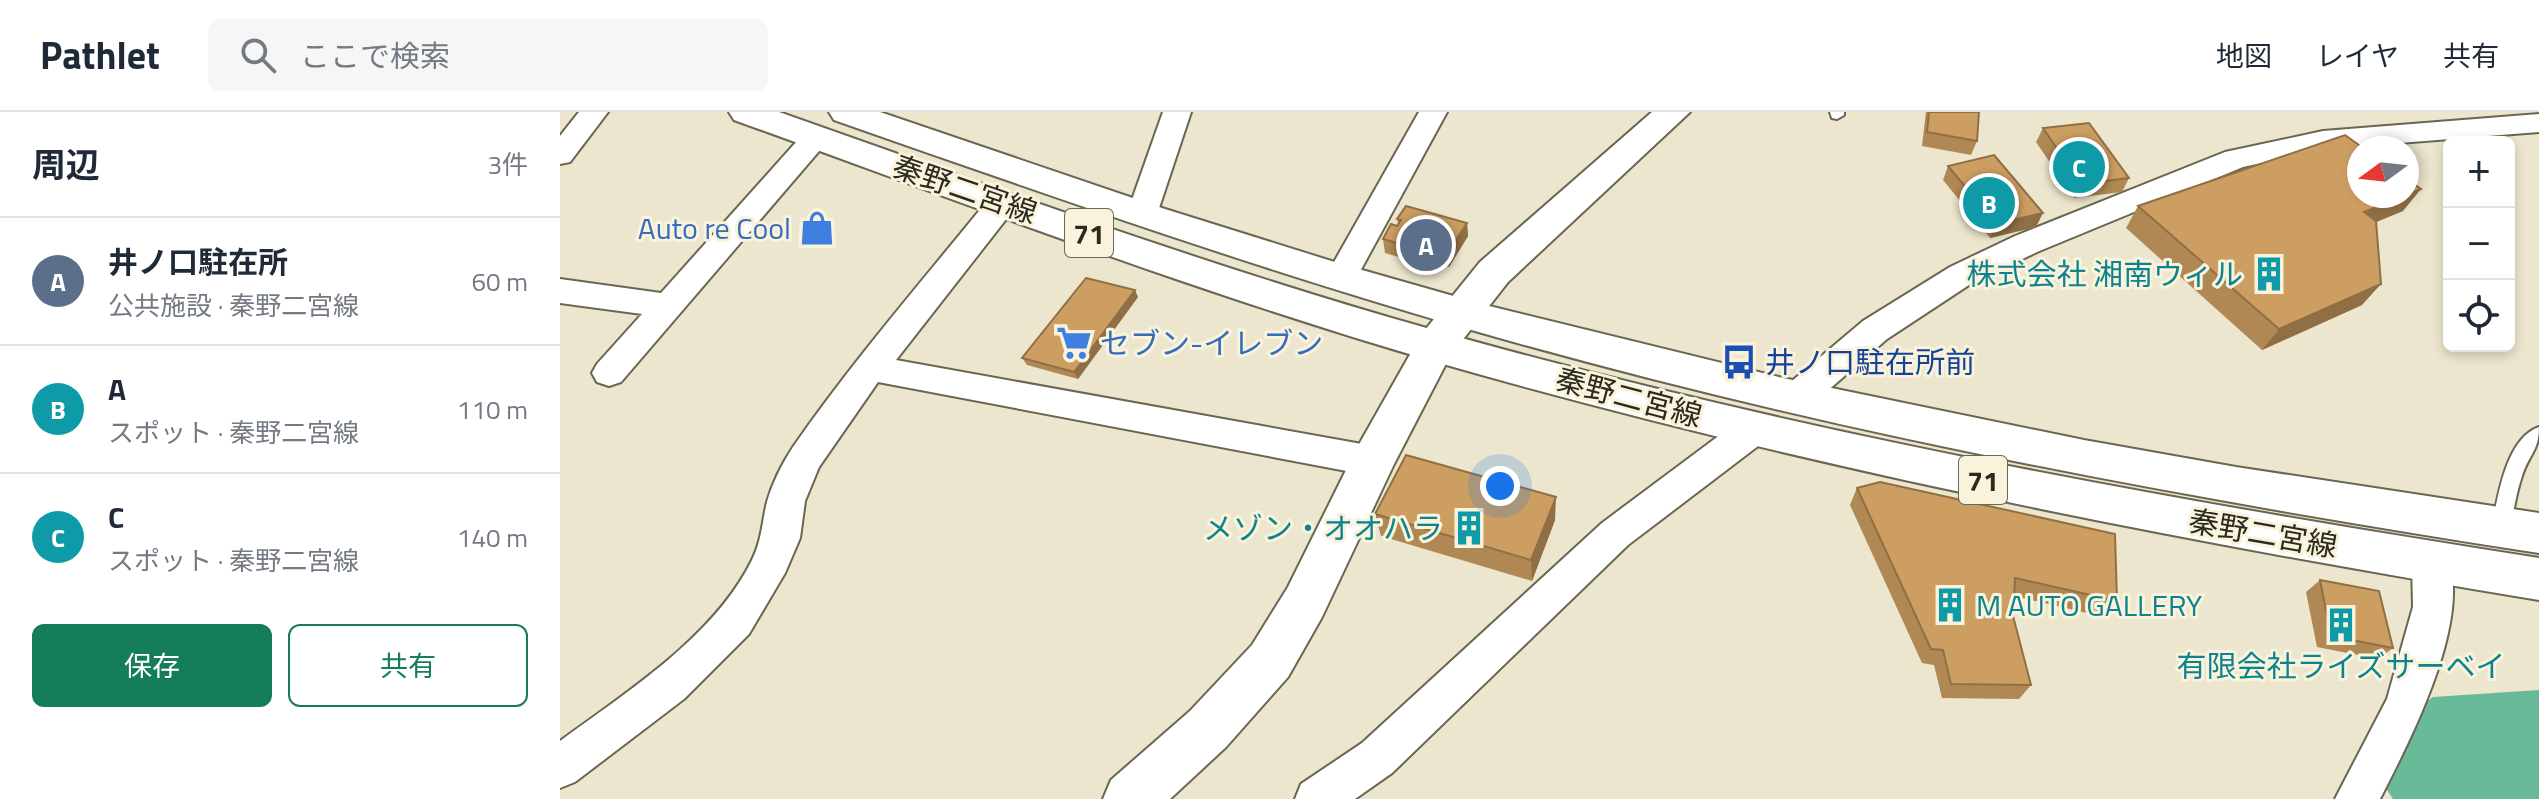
<!DOCTYPE html>
<html lang="ja">
<head>
<meta charset="utf-8">
<style>
	body { margin:0; font-family:"Titillium Web","Noto Sans JP",sans-serif; background:#f6f6f7; color:#1f2937 }
	.controls { position:absolute; right:24px; top:24px; display:grid; overflow:hidden; border-radius:12px; box-shadow:0 4px 12px #0003 }
	.controls button { width:72px; height:72px; display:grid; place-items:center; padding:0; border:0; border-bottom:2px solid #e0e1e3; background:#fff; color:#1f2937; font:40px sans-serif }
	.compass { position:absolute; left:1787px; top:24px; width:72px; height:72px; border-radius:50%; background:#fff; box-shadow:0 4px 12px #0003; rotate:255deg }
	.you { position:absolute; left:940px; top:374px; width:28px; height:28px; margin:-20px; border:6px solid #fff; border-radius:50%; background:#1a73e8; box-shadow:0 0 0 12px #1a73e833 }
	.badge { display:grid; place-items:center; width:52px; height:52px; border-radius:50%; background:#157d57; color:#fff; font-size:26px; font-weight:700 }
	.pin { position:absolute; translate:-50% -50%; border:4px solid #fff; box-shadow:0 2px 8px #0006 }
	.list { margin:0; padding:0; list-style:none }
	h2 { display:flex; justify-content:space-between; align-items:center; height:104px; margin:0; padding:0 32px; font-size:34px }
	h2 small { font-size:26px; font-weight:400; color:#747a83 }
	.list li { display:grid; grid-template-columns:52px 1fr auto; gap:24px; align-items:center; box-sizing:border-box; height:128px; padding:0 32px; border-top:2px solid #e0e1e3 }
	.list b { display:block; font-size:30px; white-space:nowrap }
	.list p { margin:0; font-size:26px; white-space:nowrap; color:#747a83 }
	.list em { font-size:26px; font-style:normal; color:#747a83 }
	.actions { display:flex; gap:16px; padding:24px 32px }
	.actions a { flex:1; padding:18px 0; border:2px solid #157d57; border-radius:12px; text-align:center; font-size:28px; color:#157d57 }
	.actions .main { background:#157d57; color:#fff }
	.icon { flex:none; width:44px; height:44px; fill:none; stroke:currentColor; stroke-width:2; stroke-linecap:round; stroke-linejoin:round }
	.map { position:relative; flex:none; width:1979px; height:687px; overflow:hidden }
	header { display:flex; align-items:center; gap:48px; box-sizing:border-box; height:112px; padding:0 40px; background:#fff; border-bottom:2px solid #e0e1e3 }
	header strong { font-size:38px }
	nav { display:flex; gap:44px; margin-inline-start:auto; font-size:28px }
	.search { width:560px; height:72px; background:#f6f6f7; display:flex; align-items:center; gap:20px; box-sizing:border-box; padding:0 28px; border-radius:12px; color:#747a83; font-size:30px }
	main { display:flex }
	aside { flex:1; background:#fff }
	.map>svg:first-child { display:block }
</style>
</head>
<body>
<header>
<strong>Pathlet</strong>
<div class="search"><svg class="icon" aria-label="search" viewBox="0 0 24 24"><circle cx="10" cy="10" r="6"/><path d="M15 15l6 6"/></svg>ここで検索</div>
<nav><a>地図</a><a>レイヤ</a><a>共有</a></nav>
</header>
<main>
<aside>
<h2>周辺<small>3件</small></h2>
<ul class="list">
<li><span class="badge" style="background:#5c6f8a">A</span><div><b>井ノ口駐在所</b><p>公共施設 · 秦野二宮線</p></div><em>60 m</em></li>
<li><span class="badge" style="background:#0f9aa8">B</span><div><b>A</b><p>スポット · 秦野二宮線</p></div><em>110 m</em></li>
<li><span class="badge" style="background:#0f9aa8">C</span><div><b>C</b><p>スポット · 秦野二宮線</p></div><em>140 m</em></li>
</ul>
<div class="actions"><a class="main">保存</a><a>共有</a></div>
</aside>
<div class="map">
<svg width="1979" height="687" viewBox="0 0 1979 687">
	<rect width="100%" height="100%" fill="#ece6ce"/>
	<!-- forest -->
	<path fill="#69ba98" d="M 1979,578 L 1979,687 L 1833,687 L 1801,638 L 1873,585 Z"/>
	<g fill="none" stroke-linecap="round" stroke-linejoin="round">
		<!-- service casing -->
		<g stroke="#6b6651" stroke-width="4">
			<path id="service" d="M 1270,0 L 1284,0 L 1284,3 L 1277,7 L 1272,6 Z
				M 1979,315 C 1979,339 1969,342 1962,364 C 1956,381 1954,398 1950,416 L 1948,422 L 1941,424 L 1934,422 L 1932,416 C 1937,387 1946,326 1979,315 Z"/>
		</g>
		<!-- minor casing -->
		<g stroke="#6b6651" stroke-width="4">
			<path id="minor" d="M 19,0 L 48,0 L 10,50 L 0,52 L 0,24 Z
				M 603,0 L 631,0 L 597,102 L 593,109 L 582,112 L 571,109 L 567,102 Z
				M 859,0 L 887,0 L 792,174 L 781,177 L 770,174 L 765,166 Z
				M 1979,2 L 1979,20 L 1763,37 L 1683,55 L 1477,140 L 1412,171 L 1327,227 L 1250,294 L 1238,297 L 1226,294 L 1221,284 L 1226,274 L 1303,209 L 1390,155 L 1455,124 L 1665,40 L 1763,19 Z
				M 256,16 L 266,19 L 270,25 L 266,31 L 61,270 L 49,274 L 37,270 L 32,261 L 37,252 L 82,202 L 0,191 L 0,167 L 101,181 L 246,19 Z
				M 443,80 L 454,83 L 458,90 L 454,97 L 336,248 L 813,334 L 826,339 L 831,349 L 826,359 L 813,364 L 318,270 L 259,355 L 245,389 L 240,426 L 225,461 L 189,522 L 124,587 L 15,670 L 0,676 L 0,629 C 67,580 155,524 192,448 C 202,428 202,410 207,390 C 212,372 223,350 233,335 C 294,247 365,166 432,83 Z
				M 1193,304 L 1206,308 L 1211,318 L 1206,328 L 1068,433 L 832,661 L 795,687 L 735,687 L 741,672 L 802,631 L 1042,411 L 1180,308 Z
				M 1871,433 L 1885,438 C 1916,503 1850,628 1820,687 L 1775,687 L 1827,587 L 1853,495 L 1852,450 L 1857,438 Z"/>
		</g>
		<!-- tertiary casing -->
		<g stroke="#6b6651" stroke-width="4">
			<path id="tertiary" d="M 1092,0 L 1130,0 L 948,170 L 890,244 L 834,352 L 762,505 L 728,565 L 666,635 L 610,687 L 543,687 L 551,668 L 630,599 L 692,533 L 728,475 L 797,336 L 861,223 L 920,150 Z"/>
		</g>
		<!-- primary casing -->
		<g stroke="#6b6651" stroke-width="4">
			<path id="primary" d="M 169,0 L 219,0 C 435,76 650,155 870,217 C 1233,320 1606,388 1979,446 L 1979,488 C 1608,427 1238,354 876,250 C 638,181 407,92 174,8 Z
				M 269,0 L 320,0 L 605,97 L 781,152 L 925,193 L 1223,266 L 1524,328 L 1676,355 L 1979,401 L 1979,441 C 1623,386 1268,320 922,221 C 703,159 489,83 274,8 Z"/>
		</g>
		<!-- service -->
		<use href="#service" fill="#fff" fill-rule="evenodd"/>
		<!-- minor -->
		<use href="#minor" fill="#fff" fill-rule="evenodd"/>
		<!-- tertiary -->
		<use href="#tertiary" fill="#fff" fill-rule="evenodd"/>
		<!-- primary -->
		<use href="#primary" fill="#fff" fill-rule="evenodd"/>
	</g>
	<!-- wall -->
	<path fill="#b08854" d="M 1366,0 L 1419,0 L 1417,29 L 1411,43 L 1362,34 Z
		M 1483,16 L 1569,66 L 1562,80 L 1514,86 L 1476,30 Z
		M 1388,54 L 1476,115 L 1430,126 L 1383,68 Z
		M 1578,94 L 1843,99 L 1816,110 L 1802,193 L 1702,238 L 1566,116 Z
		M 837,107 L 907,111 L 908,124 L 889,155 L 863,147 L 862,142 L 855,139 L 849,148 L 825,141 L 823,127 L 837,114 L 838,112 Z
		M 578,185 L 518,267 L 467,253 L 462,246 Z
		M 1297,376 L 1557,489 L 1544,505 L 1454,484 L 1453,504 L 1471,573 L 1459,587 L 1382,586 L 1374,553 L 1362,551 L 1290,393 Z
		M 815,402 L 995,408 L 972,469 L 821,424 Z
		M 1760,468 L 1833,536 L 1818,547 L 1757,535 L 1746,480 Z"/>
	<!-- shaded-wall -->
	<path fill="#906f45" d="M 1861,77 L 1843,99 L 1787,122 L 1804,100 Z
		M 1483,101 L 1476,115 L 1430,126 L 1436,112 Z
		M 907,111 L 908,124 L 889,155 L 887,141 Z
		M 853,126 L 855,139 L 849,148 L 847,134 Z
		M 1821,172 L 1802,193 L 1702,238 L 1719,217 Z
		M 575,178 L 578,185 L 518,267 L 514,260 Z
		M 996,385 L 995,408 L 972,469 L 971,448 Z"/>
	<!-- building -->
	<path fill="#cd9e62" stroke="#906f45" stroke-width="2" d="M 1369,0 L 1419,0 L 1417,29 L 1367,20 Z
		M 1529,11 L 1569,66 L 1521,72 L 1483,16 Z
		M 1785,23 L 1803,36 L 1799,36 L 1799,84 L 1844,84 L 1804,100 L 1816,109 L 1821,172 L 1719,217 L 1578,94 Z
		M 1434,43 L 1483,101 L 1436,112 L 1388,54 Z
		M 1847,67 L 1861,77 L 1847,83 Z
		M 846,94 L 907,111 L 887,141 L 861,134 L 864,129 L 853,126 L 847,134 L 823,127 L 831,112 L 837,114 L 841,108 L 837,107 Z
		M 526,166 L 575,178 L 514,260 L 462,246 Z
		M 846,343 L 996,385 L 971,448 L 815,402 Z
		M 1320,370 L 1555,422 L 1557,489 L 1455,466 L 1453,504 L 1471,573 L 1391,572 L 1383,538 L 1371,537 L 1297,376 Z
		M 1760,468 L 1819,479 L 1833,536 L 1771,524 Z"/>
	<!-- icons -->
	<defs>
		<g id="shop-bare" transform="scale(2.76)"><path d="M-5-2.5h2.3a2.7 3.5 0 0 1 5.4 0H5L5.5 6h-11ZM-1.5-2.5h3a1.5 2.3 0 0 0-3 0Z" fill="#3f7fe0" stroke="#f9f3db" stroke-width="2.5" paint-order="stroke"/></g>
		<g id="building-bare" transform="scale(2.76)"><path d="M-4-6H4V6H1V3H-1V6H-4ZM-2.5-4.3h1.7v1.8h-1.7ZM.8-4.3h1.7v1.8H.8ZM-2.5-1h1.7V.8h-1.7ZM.8-1h1.7V.8H.8Z" fill="#0f9aa8" stroke="#f9f3db" stroke-width="2.5" paint-order="stroke"/></g>
		<g id="supermarket-bare" transform="scale(2.76)"><path d="M-6-5.5h2.5l.6 2H6L4.5 2H-2.5L-4.4-4H-6ZM-1.5 3.2a1.3 1.3 0 1 0 .1 0ZM3 3.2a1.3 1.3 0 1 0 .1 0Z" fill="#3f7fe0" stroke="#f9f3db" stroke-width="2.5" paint-order="stroke"/></g>
		<g id="bus-bare" transform="scale(2.76)"><path d="M-5-6H5V4H4V6H2V4H-2V6H-4V4H-5ZM-3.5-4V0h7V-4ZM-3.5 1.2v1.5H-2V1.2ZM2 1.2v1.5H3.5V1.2Z" fill="#1a4fb4" stroke="#f9f3db" stroke-width="2.5" paint-order="stroke"/></g>
	</defs>
	<g fill-rule="evenodd">
		<use href="#shop-bare" x="257" y="116"/>
		<use href="#building-bare" x="1709" y="162"/>
		<use href="#supermarket-bare" x="514" y="231"/>
		<use href="#bus-bare" x="1179" y="250"/>
		<use href="#building-bare" x="909" y="416"/>
		<use href="#building-bare" x="1390" y="493"/>
		<use href="#building-bare" x="1781" y="513"/>
	</g>
	<g text-anchor="middle" dominant-baseline="central" stroke-width="6" stroke-linejoin="round" paint-order="stroke">
		<!-- shield labels -->
		<g fill="#f9f3db" stroke="#6a6658" stroke-width="2">
			<rect x="505" y="97" width="48" height="48" rx="6"/>
			<rect x="1399" y="344" width="48" height="48" rx="6"/>
		</g>
		<g font-size="28" font-weight="bold" fill="#2c2920">
			<text x="529" y="121">71</text>
			<text x="1423" y="368">71</text>
		</g>
		<!-- street labels -->
		<g font-size="30" fill="#2c2920" stroke="#f9f3db">
			<text transform="translate(405 77) rotate(19)">秦野二宮線</text>
			<text transform="translate(1069 285) rotate(15)">秦野二宮線</text>
			<text transform="translate(1703 421) rotate(10)">秦野二宮線</text>
		</g>
		<!-- shop labels -->
		<g font-size="30" fill="#366cbe" stroke="#f9f3db" text-anchor="end">
			<text x="231" y="116">Auto re Cool</text>
			<text x="540" y="231" text-anchor="start">セブン-イレブン</text>
		</g>
		<!-- culture labels -->
		<g font-size="30" fill="#0d838f" stroke="#f9f3db" text-anchor="end">
			<text x="1683" y="162">株式会社 湘南ウィル</text>
			<text x="883" y="416">メゾン・オオハラ</text>
			<text x="1416" y="493" text-anchor="start">M AUTO GALLERY</text>
			<text x="1781" y="554" text-anchor="middle">有限会社ライズサーベイ</text>
		</g>
		<!-- transit labels -->
		<g font-size="30" fill="#164399" stroke="#f9f3db" text-anchor="start">
			<text x="1205" y="250">井ノ口駐在所前</text>
		</g>
	</g>
</svg>
<div class="controls">
<button>+</button>
<button>−</button>
<button><svg class="icon" aria-label="locate" viewBox="0 0 24 24"><circle cx="12" cy="12" r="6"/><path d="M12 2v4M12 18v4M2 12h4M18 12h4"/></svg></button>
</div>
<svg class="compass" viewBox="-18 -18 36 36"><path d="M0-13l5 13h-10z" fill="#e53935"/><path d="M0 13l5-13h-10z" fill="#747a83"/></svg>
<div class="you"></div>
<div class="pin badge" style="left:866px;top:133px;background:#5c6f8a">A</div>
<div class="pin badge" style="left:1429px;top:91px;background:#0f9aa8">B</div>
<div class="pin badge" style="left:1519px;top:55px;background:#0f9aa8">C</div>
</div>
</main>
</body>
</html>
